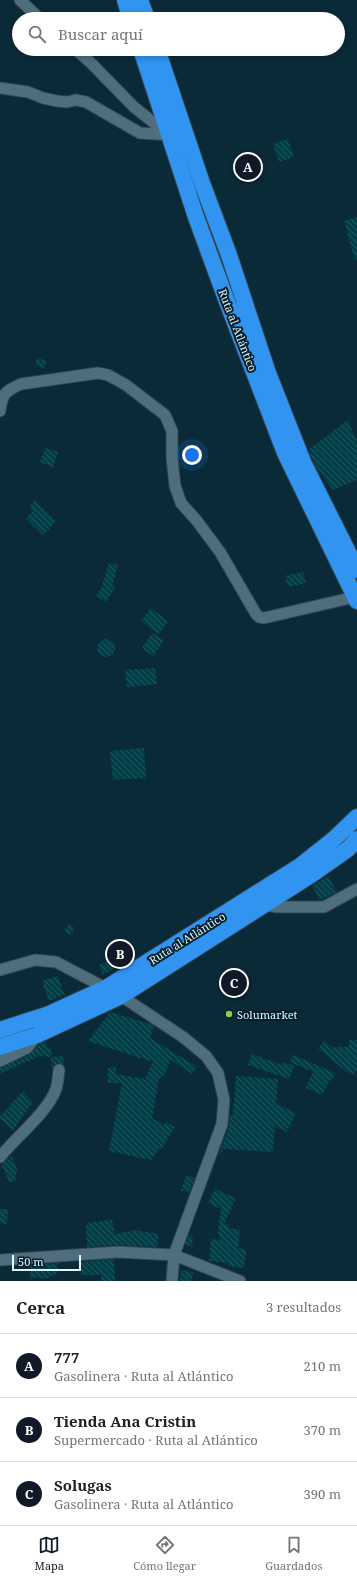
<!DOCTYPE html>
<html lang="es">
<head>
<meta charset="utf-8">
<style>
	body { margin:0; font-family:"Noto Serif",serif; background:#f6f6f6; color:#202124 }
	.scale { position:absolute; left:12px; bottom:10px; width:69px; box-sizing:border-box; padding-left:4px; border:2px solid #e7f5fd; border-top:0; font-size:11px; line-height:14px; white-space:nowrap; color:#e7f5fd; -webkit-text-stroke:3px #01202e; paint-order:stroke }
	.you { position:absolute; left:192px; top:455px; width:14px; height:14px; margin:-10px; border:3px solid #fff; border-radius:50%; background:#1a73e8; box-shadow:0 0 0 6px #1a73e833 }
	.badge { display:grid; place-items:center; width:26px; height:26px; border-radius:50%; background:#111827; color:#fff; font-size:13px; font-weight:700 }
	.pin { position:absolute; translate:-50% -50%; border:2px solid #fff; box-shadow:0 1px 4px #0006 }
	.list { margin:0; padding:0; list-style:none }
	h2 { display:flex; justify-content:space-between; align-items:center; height:52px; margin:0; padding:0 16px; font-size:17px }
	h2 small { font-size:13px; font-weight:400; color:#757577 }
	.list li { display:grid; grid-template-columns:26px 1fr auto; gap:12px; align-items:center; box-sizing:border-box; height:64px; padding:0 16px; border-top:1px solid #e0e0e0 }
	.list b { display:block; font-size:15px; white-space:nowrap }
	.list p { margin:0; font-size:13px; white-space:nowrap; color:#757577 }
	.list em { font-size:13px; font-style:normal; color:#757577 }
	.icon { flex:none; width:22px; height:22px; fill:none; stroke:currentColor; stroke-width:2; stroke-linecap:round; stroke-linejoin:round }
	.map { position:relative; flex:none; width:357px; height:1281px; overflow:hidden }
	.search { position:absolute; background:#fff; box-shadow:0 2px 6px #0003; left:12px; right:12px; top:12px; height:44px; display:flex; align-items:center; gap:10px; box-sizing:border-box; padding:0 14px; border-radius:22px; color:#757577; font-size:15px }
	.sheet { height:244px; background:#fff }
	nav { display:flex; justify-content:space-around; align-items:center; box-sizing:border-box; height:56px; border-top:1px solid #e0e0e0; background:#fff; font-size:11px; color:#757577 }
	nav a { display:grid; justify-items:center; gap:2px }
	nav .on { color:#111827 }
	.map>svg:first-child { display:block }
</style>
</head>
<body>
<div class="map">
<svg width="357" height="1281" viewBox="0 0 357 1281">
	<defs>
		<pattern id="building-back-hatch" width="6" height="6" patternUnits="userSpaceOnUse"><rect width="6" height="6" fill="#003f48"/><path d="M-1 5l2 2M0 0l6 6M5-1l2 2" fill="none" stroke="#255b63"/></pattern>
	</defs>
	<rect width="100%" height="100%" fill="#0a2a38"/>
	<!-- building -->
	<path fill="url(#building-back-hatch)" d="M 288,139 L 294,157 L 279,162 L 273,144 Z
		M 357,217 L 357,259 L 355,260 L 344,221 Z
		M 37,358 L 47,361 L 44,368 L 35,365 Z
		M 348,420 L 357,442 L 357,480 L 333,490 L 316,467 L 308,450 Z
		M 45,448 L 58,452 L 53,467 L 40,462 Z
		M 35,500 L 56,521 L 43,535 L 26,518 L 33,511 L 29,507 Z
		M 109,563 L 118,565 L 112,586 L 115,588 L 106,602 L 96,596 L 102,586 Z
		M 303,572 L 306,583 L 288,587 L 285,576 Z
		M 151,608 L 168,622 L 158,634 L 141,621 Z
		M 152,633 L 164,640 L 153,656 L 142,648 Z
		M97 648a9 9 0 1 1 18 0a9 9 0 1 1-18 0Z
		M 155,668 L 157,684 L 127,687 L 125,670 Z
		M 144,748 L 146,778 L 113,780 L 110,751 Z
		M 328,876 L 337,892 L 320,900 L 312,886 Z
		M 69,924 L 75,928 L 70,935 L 64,931 Z
		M 111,960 L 115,969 L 103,974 L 99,965 Z
		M 58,976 L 65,995 L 49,1001 L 42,981 Z
		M 110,1012 L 153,1025 L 154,1026 L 150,1038 L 197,1067 L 192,1074 L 171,1060 L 164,1075 L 159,1079 L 152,1118 L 164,1125 L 166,1122 L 175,1127 L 161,1150 L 159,1149 L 151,1160 L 109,1151 L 122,1083 L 108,1083 L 108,1068 L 116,1067 L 116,1074 L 145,1079 L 153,1062 L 88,1041 Z
		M 349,1040 L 357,1040 L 357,1069 L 355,1075 L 347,1072 L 318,1049 L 324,1041 L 332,1047 L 349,1047 Z
		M 46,1041 L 48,1049 L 51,1048 L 52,1057 L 63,1056 L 64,1065 L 57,1063 L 52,1068 L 51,1057 L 39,1056 L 0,1074 L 0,1068 L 30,1054 L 39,1044 Z
		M 252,1054 L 282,1065 L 284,1062 L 294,1066 L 289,1079 L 248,1065 Z
		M 293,1055 L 335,1073 L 332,1081 L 330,1080 L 322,1095 L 306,1088 L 313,1072 L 290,1062 Z
		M 236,1076 L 278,1079 L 276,1104 L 296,1113 L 287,1132 L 275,1126 L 273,1152 L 223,1149 L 220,1155 L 219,1154 L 229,1126 L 230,1115 L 233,1115 Z
		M 23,1091 L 33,1102 L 13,1130 L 0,1119 L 0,1116 Z
		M 12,1156 L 17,1169 L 15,1182 L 9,1182 L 1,1164 Z
		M 187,1175 L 195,1178 L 189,1193 L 181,1190 Z
		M 215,1189 L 236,1198 L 224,1224 L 229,1225 L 229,1228 L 240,1230 L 238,1248 L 247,1249 L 244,1268 L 228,1266 L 228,1263 L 209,1261 L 211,1239 L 220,1240 L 218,1232 L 221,1209 L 208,1203 Z
		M 0,1209 L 8,1209 L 7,1224 L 0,1223 Z
		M 112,1220 L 115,1234 L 135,1230 L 159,1234 L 157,1247 L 118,1245 L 87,1247 L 86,1223 Z
		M 189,1234 L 193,1237 L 192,1246 L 185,1245 Z
		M 114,1259 L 115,1281 L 101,1281 L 101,1275 L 81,1275 L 81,1271 L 79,1268 L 79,1264 L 82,1262 Z
		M 58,1263 L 58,1273 L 45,1279 L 37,1277 L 30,1279 L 31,1265 Z
		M 181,1270 L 193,1272 L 192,1281 L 180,1281 Z"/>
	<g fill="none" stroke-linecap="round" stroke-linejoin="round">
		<!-- minor casing -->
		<g stroke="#33444e" stroke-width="13">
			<path id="minor" d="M 20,0 L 40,19
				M 75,49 L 89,61 L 134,107 L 169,135
				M 0,88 L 28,92 L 43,98 L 57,101 L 67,102 L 76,100 L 86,102 L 140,133 L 169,135
				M 0,411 C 2,394 5,391 21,384 L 98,373 L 108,375 L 126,385 L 165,415 L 172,431 L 172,458 L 175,486 L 181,503 L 197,521 L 220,552 L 256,614 L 259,617 L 264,618 L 355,597
				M 265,905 L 277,907 L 324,907 L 357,889
				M 0,970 L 35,960 L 56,962 L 121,996 L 183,1037 L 206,1056 L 218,1073 L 224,1100 L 222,1124 L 174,1255 L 172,1281
				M 0,1061 L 27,1048 L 37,1035
				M 0,1157 C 16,1137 48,1112 56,1089 C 58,1083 58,1076 59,1070
				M 0,1260 L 118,1252 L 174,1255 L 240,1281"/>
		</g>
		<!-- highway casing -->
		<g stroke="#33444e" stroke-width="18">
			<path id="highway" d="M 125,0 L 131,19
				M 140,0 L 147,19
				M 141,49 L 196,217 L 226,299 L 285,453 L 357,601
				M 157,49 L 202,183 L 229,255 L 268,373 L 303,462 L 357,570
				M 0,1030 L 49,1014 L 106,988 L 300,866 L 334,839 L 357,817
				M 0,1047 L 37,1035 L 121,996 L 314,873 L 348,849 L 357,839"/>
		</g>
		<!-- minor -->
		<use href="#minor" stroke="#4e6e7e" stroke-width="11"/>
		<!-- highway -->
		<use href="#highway" stroke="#3094f0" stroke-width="16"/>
	</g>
	<!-- markers -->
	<circle fill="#8bce46" stroke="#01202e" stroke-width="1.5" cx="229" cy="1014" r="4"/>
	<g text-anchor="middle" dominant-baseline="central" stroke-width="4" stroke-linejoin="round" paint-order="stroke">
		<!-- street labels -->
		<g font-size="11" fill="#e7f5fd" stroke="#01202e">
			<text transform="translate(238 330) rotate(69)">Ruta al Atlántico</text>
			<text transform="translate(187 938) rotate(-32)">Ruta al Atlántico</text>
		</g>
		<!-- poi labels -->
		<g font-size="11" fill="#e7f5fd" stroke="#01202e" text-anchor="start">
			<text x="237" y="1014">Solumarket</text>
		</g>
	</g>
</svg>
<div class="scale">50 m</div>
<div class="you"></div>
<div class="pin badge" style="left:248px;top:167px">A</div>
<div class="pin badge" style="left:120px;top:954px">B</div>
<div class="pin badge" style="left:234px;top:983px">C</div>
<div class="search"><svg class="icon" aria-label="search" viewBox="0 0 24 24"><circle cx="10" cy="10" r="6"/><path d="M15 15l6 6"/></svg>Buscar aquí</div>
</div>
<section class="sheet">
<h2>Cerca<small>3 resultados</small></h2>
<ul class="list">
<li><span class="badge">A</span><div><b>777</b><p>Gasolinera · Ruta al Atlántico</p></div><em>210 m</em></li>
<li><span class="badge">B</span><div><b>Tienda Ana Cristin</b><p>Supermercado · Ruta al Atlántico</p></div><em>370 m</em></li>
<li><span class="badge">C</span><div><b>Solugas</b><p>Gasolinera · Ruta al Atlántico</p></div><em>390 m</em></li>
</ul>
</section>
<nav>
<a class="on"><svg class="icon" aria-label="map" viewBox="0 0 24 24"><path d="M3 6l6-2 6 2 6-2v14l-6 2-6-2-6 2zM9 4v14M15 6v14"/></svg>Mapa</a>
<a><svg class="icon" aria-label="directions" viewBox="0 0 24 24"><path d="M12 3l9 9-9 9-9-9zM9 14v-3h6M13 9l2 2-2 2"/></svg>Cómo llegar</a>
<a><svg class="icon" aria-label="saved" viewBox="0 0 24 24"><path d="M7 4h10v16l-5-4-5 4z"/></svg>Guardados</a>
</nav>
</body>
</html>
